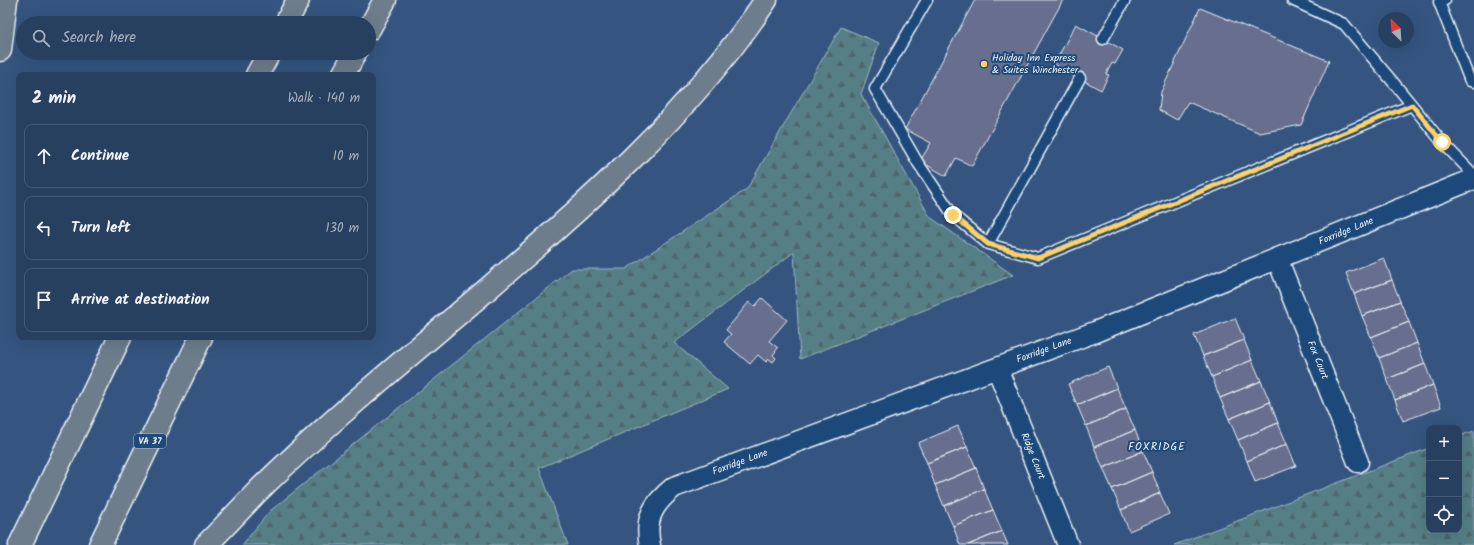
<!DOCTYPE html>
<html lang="en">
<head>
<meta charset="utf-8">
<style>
	body { margin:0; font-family:Kalam,sans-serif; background:#344b69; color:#f1f3f6 }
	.controls { position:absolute; right:12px; bottom:12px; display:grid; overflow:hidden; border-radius:8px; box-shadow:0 4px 16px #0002 }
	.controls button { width:36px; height:36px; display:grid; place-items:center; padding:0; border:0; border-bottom:1px solid #445975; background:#284060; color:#f1f3f6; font:20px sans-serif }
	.compass { position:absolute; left:1378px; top:12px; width:36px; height:36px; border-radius:50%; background:#284060; box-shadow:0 4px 16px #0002; rotate:335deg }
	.stop { position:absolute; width:12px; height:12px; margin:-9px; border:3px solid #ffd166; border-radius:50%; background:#fff }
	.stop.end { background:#ffd166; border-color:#fff; box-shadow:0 1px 4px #0008 }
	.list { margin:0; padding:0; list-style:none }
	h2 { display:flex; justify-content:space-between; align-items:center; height:52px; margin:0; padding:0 16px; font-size:17px }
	h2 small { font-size:13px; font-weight:400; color:#a5afbd }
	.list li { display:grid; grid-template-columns:26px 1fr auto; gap:12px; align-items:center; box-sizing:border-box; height:64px; margin:0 8px 8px; padding:0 8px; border:1px solid #445975; border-radius:8px }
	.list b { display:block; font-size:15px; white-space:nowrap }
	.list em { font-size:13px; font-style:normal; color:#a5afbd }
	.icon { flex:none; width:22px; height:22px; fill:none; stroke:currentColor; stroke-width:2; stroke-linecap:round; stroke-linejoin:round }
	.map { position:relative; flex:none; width:1474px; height:545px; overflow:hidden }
	.search { position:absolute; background:#284060; box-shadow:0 4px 16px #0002; left:16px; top:16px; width:360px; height:44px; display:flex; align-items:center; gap:10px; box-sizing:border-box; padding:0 14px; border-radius:22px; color:#a5afbd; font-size:15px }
	.panel { position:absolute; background:#284060; box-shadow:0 4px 16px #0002; left:16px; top:72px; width:360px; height:268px; border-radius:8px }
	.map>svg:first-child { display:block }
</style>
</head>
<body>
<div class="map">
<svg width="1474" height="545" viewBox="0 0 1474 545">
	<defs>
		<pattern id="forest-firs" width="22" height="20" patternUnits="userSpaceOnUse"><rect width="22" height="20" fill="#557e85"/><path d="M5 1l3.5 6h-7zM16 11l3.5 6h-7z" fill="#4e666a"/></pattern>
	</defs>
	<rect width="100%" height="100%" fill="#355580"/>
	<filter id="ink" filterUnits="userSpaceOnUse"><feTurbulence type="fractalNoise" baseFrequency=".025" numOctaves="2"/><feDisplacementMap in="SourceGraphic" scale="8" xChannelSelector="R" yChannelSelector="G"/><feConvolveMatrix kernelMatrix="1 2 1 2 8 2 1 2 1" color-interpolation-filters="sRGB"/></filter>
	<g filter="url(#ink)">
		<!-- forest -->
		<path fill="url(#forest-firs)" stroke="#9eb8be" d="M 841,27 L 879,43 L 861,94 L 930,217 L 1013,275 L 800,359 L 794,252 L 674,343 L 728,389 L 539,468 L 568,545 L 242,545 L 270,511 L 572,269 L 626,269 L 747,189 Z
			M 1474,431 L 1474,545 L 1174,545 L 1429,448 L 1429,530 L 1459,530 L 1459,436 Z"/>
		<!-- building -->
		<path fill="#676e8d" stroke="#e8f1f8" d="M 975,0 L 1063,0 L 972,166 L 956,158 L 946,176 L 920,161 L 931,143 L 905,129 Z
			M 1200,8 L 1329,61 L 1301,125 L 1260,133 L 1188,102 L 1177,120 L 1159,110 L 1161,92 Z
			M 1076,24 L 1123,50 L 1115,64 L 1112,63 L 1106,74 L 1109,75 L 1101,90 L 1054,64 Z
			M 1384,258 L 1392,280 L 1354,294 L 1346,273 Z
			M 1392,280 L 1400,301 L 1362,316 L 1354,294 Z
			M 762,298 L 787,320 L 769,341 L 778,348 L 773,355 L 776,358 L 773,362 L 769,359 L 766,362 L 758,355 L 750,364 L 724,342 L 731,334 L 726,330 L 749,302 L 755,306 Z
			M 1400,301 L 1409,322 L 1371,337 L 1362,316 Z
			M 1235,318 L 1244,340 L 1203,356 L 1194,335 Z
			M 1409,322 L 1417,343 L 1379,358 L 1371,337 Z
			M 1244,340 L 1252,360 L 1212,377 L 1203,356 Z
			M 1417,343 L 1425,364 L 1387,379 L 1379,358 Z
			M 1252,360 L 1261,381 L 1220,398 L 1212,377 Z
			M 1425,364 L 1433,385 L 1395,400 L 1387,379 Z
			M 1108,367 L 1117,388 L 1077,405 L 1068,384 Z
			M 1261,381 L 1270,402 L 1229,419 L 1220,398 Z
			M 1433,385 L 1441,407 L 1403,421 L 1395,400 Z
			M 1117,388 L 1126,409 L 1086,426 L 1077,405 Z
			M 1270,402 L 1278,423 L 1238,440 L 1229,419 Z
			M 1126,409 L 1135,430 L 1094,447 L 1086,426 Z
			M 1278,423 L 1287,444 L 1247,461 L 1238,440 Z
			M 958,426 L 967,447 L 927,463 L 918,443 Z
			M 1135,430 L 1143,451 L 1103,468 L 1094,447 Z
			M 1287,444 L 1296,466 L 1255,482 L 1247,461 Z
			M 967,447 L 976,468 L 935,485 L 927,463 Z
			M 1143,451 L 1152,472 L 1112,489 L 1103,468 Z
			M 976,468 L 984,489 L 944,506 L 935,485 Z
			M 1152,472 L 1160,493 L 1121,510 L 1112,489 Z
			M 984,489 L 993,510 L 953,526 L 944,506 Z
			M 1160,493 L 1169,514 L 1129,531 L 1121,510 Z
			M 993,510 L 1002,531 L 968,545 L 960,545 L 953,526 Z
			M 1002,531 L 1008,545 L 968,545 Z"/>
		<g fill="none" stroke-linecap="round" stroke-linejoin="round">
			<!-- lane casing -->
			<g stroke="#e8f1f8" stroke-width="13">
				<path id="lane" d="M 927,0 L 875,89 L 918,163 L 953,215 L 988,244 L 1038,258 L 1412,105
					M 1292,0 L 1344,24 L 1398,88 L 1442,142 L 1474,175
					M 1445,0 L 1439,2 L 1470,81 L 1474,82
					M 1103,39 L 1125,0
					M 988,244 L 1080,78"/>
			</g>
			<!-- street casing -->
			<g stroke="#e8f1f8" stroke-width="23">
				<path id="street" d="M 1277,258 L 1358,462
					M 997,368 L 1068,545
					M 650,545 C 644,518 654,503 674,487 L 1095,332 L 1474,179"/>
			</g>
			<!-- highway casing -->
			<g stroke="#e8f1f8" stroke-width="25">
				<path id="highway" d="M 286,23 L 298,0
					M 369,29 L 385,0
					M 0,50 L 6,0
					M 257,75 L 269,53
					M 343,75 L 355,53
					M 20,545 L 120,337
					M 100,545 L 201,337
					M 206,545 C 224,527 241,509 258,491 C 329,421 407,358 483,293 C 585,205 690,114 766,0"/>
			</g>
			<!-- lane -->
			<use href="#lane" stroke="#1f4a7a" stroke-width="10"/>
			<!-- street -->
			<use href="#street" stroke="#1f4a7a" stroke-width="20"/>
			<!-- highway -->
			<use href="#highway" stroke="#6d7d8c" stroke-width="22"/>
		</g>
	</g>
	<g fill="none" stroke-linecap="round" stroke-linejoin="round" filter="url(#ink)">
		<!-- route -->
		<path stroke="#ffd166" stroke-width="5" d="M 953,215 L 988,244 L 1038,258 L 1412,105 L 1442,142"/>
	</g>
	<!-- markers -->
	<circle fill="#ffd166" stroke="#1f4a7a" stroke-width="1.5" cx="984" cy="64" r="4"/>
	<g text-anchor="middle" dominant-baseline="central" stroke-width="4" stroke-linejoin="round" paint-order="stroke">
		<!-- shield labels -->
		<rect fill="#1f4a7a" stroke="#acbfd2" stroke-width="1" x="134" y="434" width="32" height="14" rx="3"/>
		<g font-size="9" font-weight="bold" fill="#e8f1f8">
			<text x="150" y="441">VA 37</text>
		</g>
		<!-- poi labels -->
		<g font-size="10" fill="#e8f1f8" stroke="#1f4a7a" text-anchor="start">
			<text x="992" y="58">Holiday Inn Express<tspan x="992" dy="12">&amp; Suites Winchester</tspan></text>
		</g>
		<!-- street labels -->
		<g font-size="10" fill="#e8f1f8" stroke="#1f4a7a">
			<text transform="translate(1346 231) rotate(-22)">Foxridge Lane</text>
			<text transform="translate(1044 350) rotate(-20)">Foxridge Lane</text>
			<text transform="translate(1318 360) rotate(68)">Fox Court</text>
			<text transform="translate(1033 456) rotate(68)">Ridge Court</text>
			<text transform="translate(740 462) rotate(-20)">Foxridge Lane</text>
		</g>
		<!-- neighbourhood labels -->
		<g font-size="11" letter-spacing="1" fill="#e8f1f8" stroke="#1f4a7a">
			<text x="1157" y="447">FOXRIDGE</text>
		</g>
	</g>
</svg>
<div class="controls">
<button>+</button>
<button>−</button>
<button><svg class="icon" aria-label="locate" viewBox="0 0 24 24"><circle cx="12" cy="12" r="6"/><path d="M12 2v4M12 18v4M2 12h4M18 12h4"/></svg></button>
</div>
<svg class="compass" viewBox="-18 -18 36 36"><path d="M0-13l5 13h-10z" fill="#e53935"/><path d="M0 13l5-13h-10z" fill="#a5afbd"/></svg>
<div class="stop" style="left:1442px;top:142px"></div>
<div class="stop end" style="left:953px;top:215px"></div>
<div class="search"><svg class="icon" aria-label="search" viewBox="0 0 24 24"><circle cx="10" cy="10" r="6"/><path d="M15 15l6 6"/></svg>Search here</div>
<section class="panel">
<h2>2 min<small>Walk · 140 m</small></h2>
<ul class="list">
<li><svg class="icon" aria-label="ahead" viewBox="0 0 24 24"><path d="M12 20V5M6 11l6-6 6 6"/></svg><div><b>Continue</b></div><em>10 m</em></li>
<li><svg class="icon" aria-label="left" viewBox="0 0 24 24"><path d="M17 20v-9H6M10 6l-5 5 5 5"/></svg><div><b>Turn left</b></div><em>130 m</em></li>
<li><svg class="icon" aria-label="arrive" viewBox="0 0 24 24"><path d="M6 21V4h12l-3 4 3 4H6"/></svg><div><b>Arrive at destination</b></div></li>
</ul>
</section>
</div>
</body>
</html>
